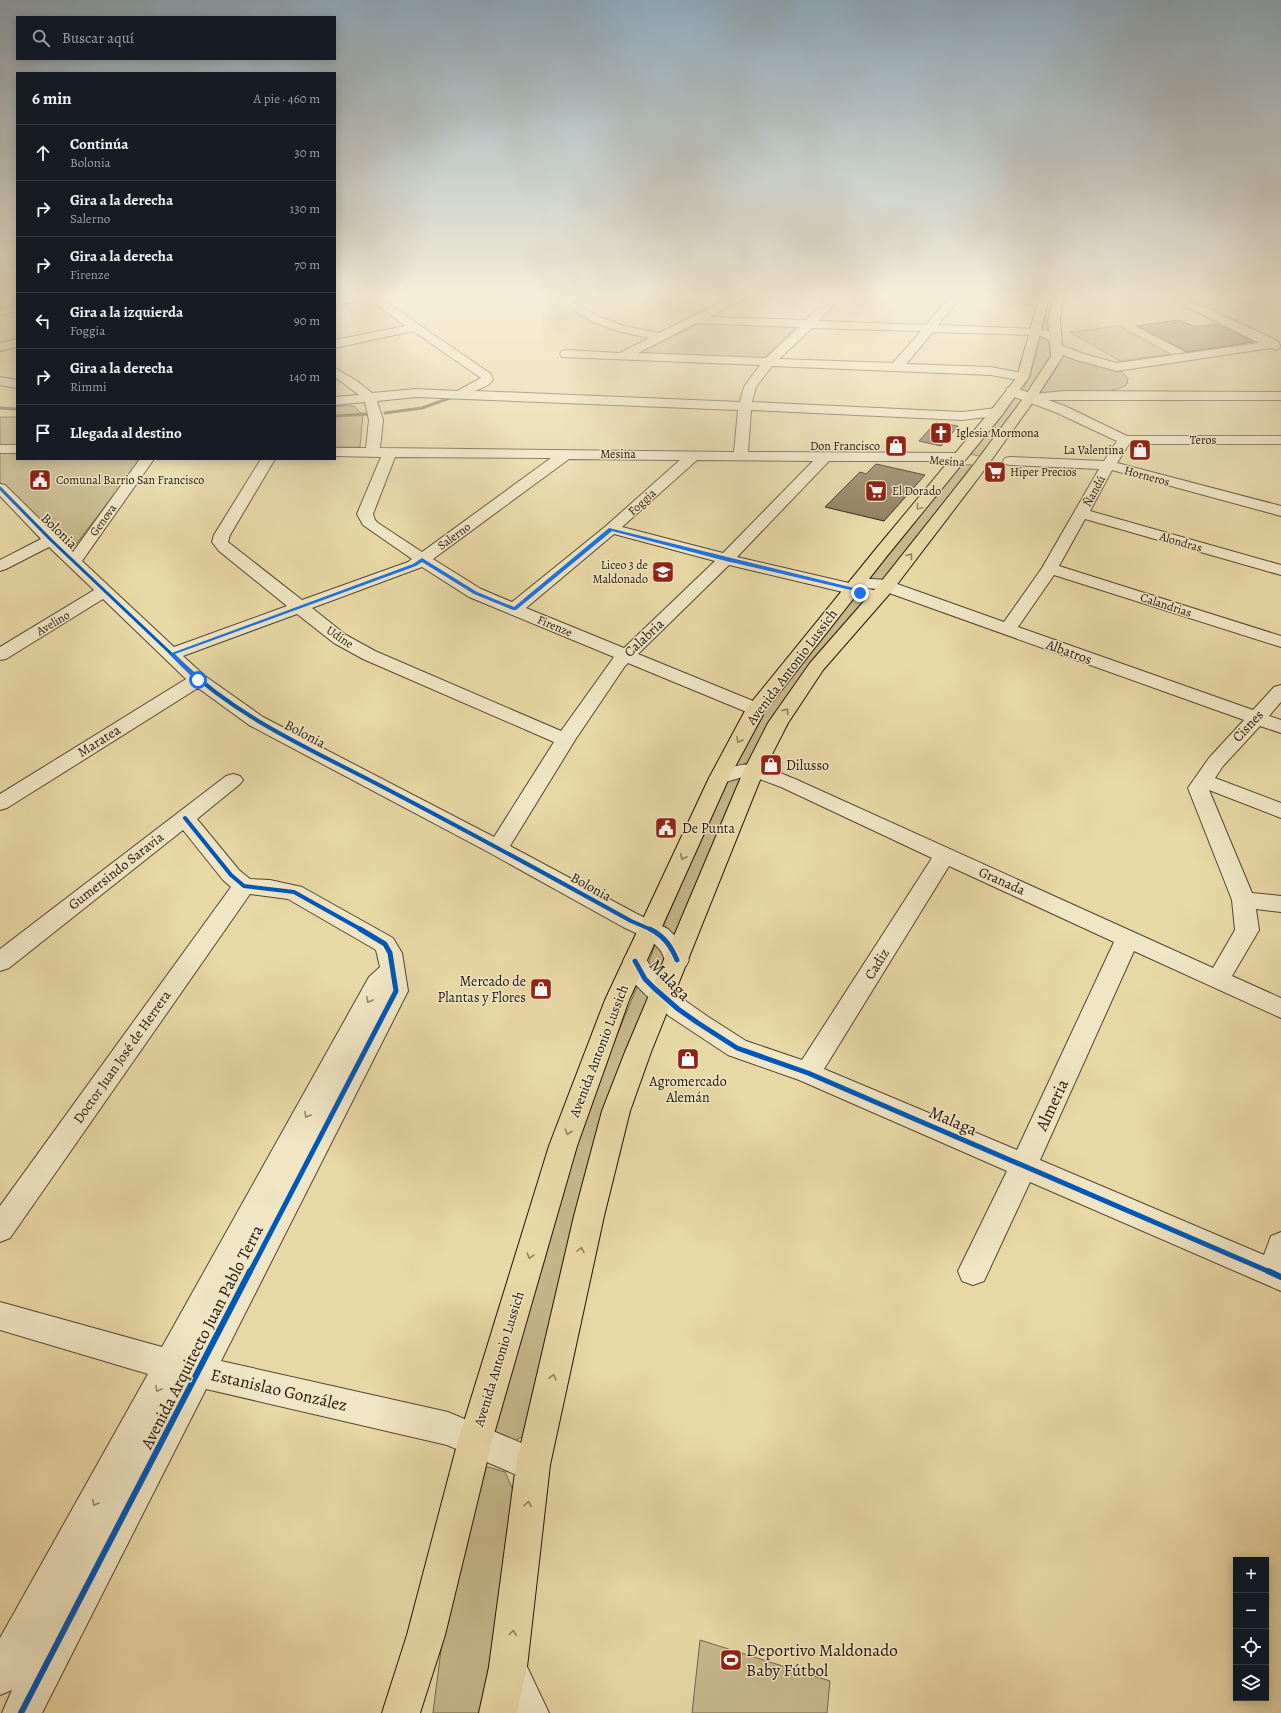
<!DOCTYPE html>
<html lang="es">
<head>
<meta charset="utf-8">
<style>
	body { margin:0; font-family:Alegreya,serif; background:#242831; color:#f1f3f6 }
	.controls { position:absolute; right:12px; bottom:12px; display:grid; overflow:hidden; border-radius:0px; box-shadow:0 2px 10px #0003 }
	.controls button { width:36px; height:36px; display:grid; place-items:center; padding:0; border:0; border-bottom:1px solid #363941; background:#171b24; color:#f1f3f6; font:20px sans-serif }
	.stop { position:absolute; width:12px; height:12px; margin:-9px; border:3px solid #1a73e8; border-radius:50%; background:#fff }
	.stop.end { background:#1a73e8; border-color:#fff; box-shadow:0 1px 4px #0008 }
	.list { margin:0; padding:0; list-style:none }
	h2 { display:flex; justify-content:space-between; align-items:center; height:52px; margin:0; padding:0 16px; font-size:17px }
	h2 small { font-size:13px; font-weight:400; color:#9ea1a6 }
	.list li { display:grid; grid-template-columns:26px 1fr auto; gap:12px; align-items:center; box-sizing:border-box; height:56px; padding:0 16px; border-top:1px solid #363941 }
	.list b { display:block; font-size:15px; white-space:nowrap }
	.list p { margin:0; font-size:13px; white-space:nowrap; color:#9ea1a6 }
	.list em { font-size:13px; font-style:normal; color:#9ea1a6 }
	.icon { flex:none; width:22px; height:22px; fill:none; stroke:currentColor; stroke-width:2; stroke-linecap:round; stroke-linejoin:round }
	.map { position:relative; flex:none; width:1281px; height:1713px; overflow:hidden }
	.search { position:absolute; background:#171b24; box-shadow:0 2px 10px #0003; left:16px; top:16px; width:320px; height:44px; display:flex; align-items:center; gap:10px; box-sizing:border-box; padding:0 14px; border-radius:0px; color:#9ea1a6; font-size:15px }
	.panel { position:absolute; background:#171b24; box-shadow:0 2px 10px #0003; left:16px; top:72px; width:320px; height:388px; border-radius:0px }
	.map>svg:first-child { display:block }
</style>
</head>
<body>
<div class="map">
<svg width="1281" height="1713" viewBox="0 0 1281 1713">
	<rect width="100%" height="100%" fill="#e8d8a6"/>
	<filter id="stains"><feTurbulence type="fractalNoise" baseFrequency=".005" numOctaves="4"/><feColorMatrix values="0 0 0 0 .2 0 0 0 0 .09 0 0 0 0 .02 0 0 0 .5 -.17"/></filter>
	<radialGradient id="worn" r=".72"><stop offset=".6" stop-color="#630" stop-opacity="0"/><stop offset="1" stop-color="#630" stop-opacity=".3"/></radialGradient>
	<!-- green -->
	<path fill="#c6b78b" stroke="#74664a" d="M 1049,298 L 1054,298 L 1051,333 L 1041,330 Z
		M 700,323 L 796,327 L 763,359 L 637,354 Z
		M 1119,326 L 1171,354 L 1120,361 L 1070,332 Z
		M 1040,334 L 1046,335 L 1052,354 L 1027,393 L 1022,392 L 1027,382 Z
		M 1063,354 L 1122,372 L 1128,378 L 1127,384 C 1117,395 1054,395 1040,392 L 1054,372 Z
		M 1016,394 L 1023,398 L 980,456 L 969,454 Z
		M 335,406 L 354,406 L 363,415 L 360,447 L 335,447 Z
		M 0,417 L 17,417 L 17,446 L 0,446 Z
		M 0,453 L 17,453 L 17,459 L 141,459 L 71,551 L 0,482 Z
		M 960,464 L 972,465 L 883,582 L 867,579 Z
		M 856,594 L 870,597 L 750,762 L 732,768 L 765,710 Z
		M 745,775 L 675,939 L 664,924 L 726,782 Z
		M 656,943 L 667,951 L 660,976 L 655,978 L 647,966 Z
		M 639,982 L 645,994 L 650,999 L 523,1436 L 513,1442 L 496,1435 L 494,1426 L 572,1156 L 614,1042 Z
		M 488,1467 L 505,1472 L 513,1490 L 497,1635 L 482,1713 L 433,1713 L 446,1610 L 483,1469 Z
		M 700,1640 L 830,1681 L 827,1713 L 692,1713 Z"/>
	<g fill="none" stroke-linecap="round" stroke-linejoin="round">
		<!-- stream -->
		<path stroke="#716148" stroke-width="3" d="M 0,408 L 17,409
			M 385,413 L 422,408 L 458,395
			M 335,416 L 367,414"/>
	</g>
	<!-- building -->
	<path fill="#897a5b" stroke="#22140a" d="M 1178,320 L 1196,327 L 1218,324 L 1254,342 L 1187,352 L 1136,326 Z
		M 936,422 L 958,426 L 941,446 L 919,441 Z
		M 876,464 L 925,475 L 884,521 L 825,507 L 860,472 L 866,474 Z"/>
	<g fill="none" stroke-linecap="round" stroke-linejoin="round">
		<!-- minor casing -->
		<g stroke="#544531" stroke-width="2">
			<path id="minor" d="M 343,298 L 365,298 L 364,300 L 335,306 L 335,300 Z
				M 368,298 L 380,298 L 491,374 L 493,380 L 488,385 L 475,391 L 740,402 L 744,387 L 760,365 L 562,357 L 560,354 L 562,351 L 566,350 L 620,353 L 649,338 L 617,331 L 591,321 L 553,298 L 566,298 L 599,317 L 624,326 L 659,333 L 729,298 L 743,298 L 742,300 L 709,317 L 806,320 L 830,298 L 841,298 L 819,321 L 926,325 L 949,298 L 960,298 L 938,325 L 1036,329 C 1045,330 1055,331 1061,339 L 1059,341 C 1051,344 1045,336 1036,335 L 933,332 L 906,364 L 991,367 L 1027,374 L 1029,377 L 1027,380 L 1023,381 L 991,375 L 772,366 L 756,387 L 752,402 L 962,412 L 997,408 L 1002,409 L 1004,412 L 1002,415 L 962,420 L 751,410 L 748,452 L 959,453 L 964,454 L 966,457 L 964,460 L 959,461 L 829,461 L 737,557 L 849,583 L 851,579 L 857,578 L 886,580 L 1004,622 L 1042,568 L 1099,469 L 1010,465 L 1005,464 L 1003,461 L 1005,458 L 1010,457 L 1104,461 L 1117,441 L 1055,412 L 1007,394 L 1006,391 L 1007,388 L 1012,387 L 1033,394 L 1065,391 L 1281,392 L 1281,400 L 1048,400 L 1065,406 L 1127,436 L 1281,436 L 1281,444 L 1129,444 L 1117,463 L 1281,506 L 1281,516 L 1112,470 L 1090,511 L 1281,565 L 1281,575 L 1085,519 L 1059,566 L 1281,636 L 1281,647 L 1054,575 L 1018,627 L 1253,710 L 1274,687 L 1281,685 L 1281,702 L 1269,716 L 1281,720 L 1281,733 L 1260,726 L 1223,766 L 1215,778 L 1281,803 L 1281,818 L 1209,790 L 1252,893 L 1281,896 L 1281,912 L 1256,909 L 1259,930 L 1232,976 L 1281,998 L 1281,1018 L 1134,951 L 1040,1160 L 1264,1255 L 1271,1236 L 1281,1232 L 1281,1291 L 1030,1182 L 984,1281 L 973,1285 L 962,1281 L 958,1271 L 1007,1171 L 799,1080 L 728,1055 L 669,1016 L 645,994 L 636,985 L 623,961 L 626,955 L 635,952 L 644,955 L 654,973 L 663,982 L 687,1002 L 707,1016 L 746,1041 L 802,1060 L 932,858 L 781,787 L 751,776 L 746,776 L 719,784 L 712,782 L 709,778 C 713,772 718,771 725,769 C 757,759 766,767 795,779 L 1213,968 L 1235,930 L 1232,900 L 1188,788 L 1209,758 L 1244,720 L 878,589 L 864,588 L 877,591 L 879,595 L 877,599 C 867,601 856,598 847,593 L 729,565 L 638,654 L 763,705 L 766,709 L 763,713 L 756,715 L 749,713 L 628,663 L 625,666 L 575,740 L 510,846 L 639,915 L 668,929 L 678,939 L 689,960 L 686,966 L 677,969 L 668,966 L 661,951 L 651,940 L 623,927 L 490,853 L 249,725 L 198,688 L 7,808 L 0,810 L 0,794 L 186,679 L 103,599 L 6,659 L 0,660 L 0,647 L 94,590 L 49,547 L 6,569 L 0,571 L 0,560 L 41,539 L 0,496 L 0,484 L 5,485 L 73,552 L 140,459 L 154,459 L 82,561 L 174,647 L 287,606 L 219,551 L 212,542 L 214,535 L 261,459 L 275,459 L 230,535 L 228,542 L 302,600 L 408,562 L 412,559 L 363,525 L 357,514 L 381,457 L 335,456 L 335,448 L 366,448 L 369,420 L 365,402 L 335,405 L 335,397 L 359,395 L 335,377 L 335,368 L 357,381 L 372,393 L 416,389 L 457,391 L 481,378 L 413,331 L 335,348 L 335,340 L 405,326 ZM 696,323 L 799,327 L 766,358 L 638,353 ZM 812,328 L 921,331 L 893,363 L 779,359 ZM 416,397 L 738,410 L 734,452 L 380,448 L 383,420 L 377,401 ZM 395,457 L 551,458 L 422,552 L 378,523 L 375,520 L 373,514 ZM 569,459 L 680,460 L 606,526 L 512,602 L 481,589 L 433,559 ZM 697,460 L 813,461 L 723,553 L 622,527 ZM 614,534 L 715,561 L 624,648 L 526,608 ZM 422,567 L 469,597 L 614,657 L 561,731 L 375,651 L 346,635 L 312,608 ZM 297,614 L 334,643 L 363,659 L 554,742 L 494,837 L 263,717 L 205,676 L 183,656 ZM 949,866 L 1114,942 L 1017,1150 L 824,1069 Z
				M 1014,298 L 1031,298 L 1046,301 L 1048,303 L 1042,306 C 1033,305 1019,305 1014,298 Z
				M 1171,298 L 1185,298 L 1278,341 L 1281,347 L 1276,350 L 1271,348 L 1117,371 L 1076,360 L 1054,351 L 1052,348 L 1054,345 L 1058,344 L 1084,354 L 1117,363 L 1259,343 L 1172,300 Z
				M 17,305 L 17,311 L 0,315 L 0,309 Z
				M 17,339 L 17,347 L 0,351 L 0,343 Z
				M 0,377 L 17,380 L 17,388 L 0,385 Z
				M 0,445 L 17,445 L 17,453 L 0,453 Z
				M 233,774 L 240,776 L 243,780 L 240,784 L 197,819 L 239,870 L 250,879 L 270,880 L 302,887 L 393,938 L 402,953 L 408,991 L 221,1361 L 448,1412 L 545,1453 L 550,1465 L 545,1477 L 533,1482 L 447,1445 L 206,1389 L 42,1713 L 2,1713 L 12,1690 L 0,1695 L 0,1638 L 148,1374 L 0,1330 L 0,1302 L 162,1347 L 369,977 L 380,967 L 376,950 L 288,899 L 250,894 L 10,1238 L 0,1242 L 0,1206 L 231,887 L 223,880 L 183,830 L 9,968 L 0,971 L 0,949 L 226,776 Z
				M 508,1648 L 521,1654 L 549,1713 L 510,1713 L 489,1667 L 495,1654 Z"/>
		</g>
		<!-- major casing -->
		<g stroke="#22140a" stroke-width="2">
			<path id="major" d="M 1039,298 L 1049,298 L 1029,377 L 1002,415 L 887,556 L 765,711 L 729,778 L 629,1000 L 577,1146 L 492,1441 L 445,1635 L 420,1713 L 382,1713 L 407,1635 L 458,1441 L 549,1146 L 605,1000 L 709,778 L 746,709 L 875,550 L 992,409 L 1017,377 Z
				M 1053,298 L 1063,298 L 1060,321 L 1063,356 L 1036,398 L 982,473 L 892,591 L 823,670 L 788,723 L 764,770 L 651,1052 L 630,1111 L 604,1216 L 550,1465 L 527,1667 L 517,1713 L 479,1713 L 489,1667 L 516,1465 L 574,1216 L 602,1111 L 625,1052 L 744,770 L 768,723 L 810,663 L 880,583 L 972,467 L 1025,396 L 1051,356 L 1048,321 Z"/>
		</g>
		<!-- minor -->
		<use href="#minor" fill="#f0e6c5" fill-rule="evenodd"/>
		<!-- major -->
		<use href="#major" fill="#e8d8a6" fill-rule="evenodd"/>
		<!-- cycleway-far3 casing -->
		<g stroke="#f0e6c5" stroke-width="5">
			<path id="cycleway-far3" d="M 0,488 L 51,540 L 182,664"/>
		</g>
		<!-- cycleway-far2 casing -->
		<g stroke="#f0e6c5" stroke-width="6">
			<path id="cycleway-far2" d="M 181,663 C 238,718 312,750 381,786 C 465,830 548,875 631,921 L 652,930
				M 185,818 L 231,875 L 244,886 L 294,892 L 362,930"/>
		</g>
		<!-- cycleway-far1 casing -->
		<g stroke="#f0e6c5" stroke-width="8">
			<path id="cycleway-far1" d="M 650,929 C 664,936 671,946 677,960
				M 635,961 L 645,979 L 654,988 L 678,1009 L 698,1023 L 737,1048 L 808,1073 L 1270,1272
				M 250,1272 L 396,991 L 390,953 L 385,944 L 360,929"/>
		</g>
		<!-- cycleway casing -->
		<g stroke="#f0e6c5" stroke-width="8">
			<path id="cycleway" d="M 1268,1271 L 1281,1277
				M 21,1713 L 250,1271"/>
		</g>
		<!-- cycleway-far3 -->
		<use href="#cycleway-far3" stroke="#0057b8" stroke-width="3"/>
		<!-- cycleway-far2 -->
		<use href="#cycleway-far2" stroke="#0057b8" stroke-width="4"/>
		<!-- cycleway-far1 -->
		<use href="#cycleway-far1" stroke="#0057b8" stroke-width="5"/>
		<!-- cycleway -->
		<use href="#cycleway" stroke="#0057b8" stroke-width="6"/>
	</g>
	<!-- one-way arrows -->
	<defs><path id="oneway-chevron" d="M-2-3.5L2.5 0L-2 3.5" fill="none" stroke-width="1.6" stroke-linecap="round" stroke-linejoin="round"/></defs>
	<g stroke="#8f8060">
		<use href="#oneway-chevron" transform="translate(919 507) rotate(130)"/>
		<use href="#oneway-chevron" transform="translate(910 556) rotate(-52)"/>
		<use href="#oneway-chevron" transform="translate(786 711) rotate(-55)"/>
		<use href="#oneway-chevron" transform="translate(739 740) rotate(119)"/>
		<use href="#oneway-chevron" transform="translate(683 857) rotate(115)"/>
		<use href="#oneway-chevron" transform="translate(568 1132) rotate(109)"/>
		<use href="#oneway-chevron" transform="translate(581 1250) rotate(-77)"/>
		<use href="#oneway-chevron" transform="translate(530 1256) rotate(107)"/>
		<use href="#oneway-chevron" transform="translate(553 1377) rotate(-77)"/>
		<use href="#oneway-chevron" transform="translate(528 1504) rotate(-83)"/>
		<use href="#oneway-chevron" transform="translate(513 1633) rotate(-83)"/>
	</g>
	<g stroke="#938871">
		<use href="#oneway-chevron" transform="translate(369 1000) rotate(119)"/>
		<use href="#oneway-chevron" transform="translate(307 1115) rotate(119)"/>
		<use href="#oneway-chevron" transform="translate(158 1389) rotate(119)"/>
		<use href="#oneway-chevron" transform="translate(95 1503) rotate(119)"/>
	</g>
	<!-- sky -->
	<linearGradient id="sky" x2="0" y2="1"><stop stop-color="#8da8b8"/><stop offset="0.55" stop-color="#f5edd7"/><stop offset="1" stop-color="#f5edd7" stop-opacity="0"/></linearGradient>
	<rect width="1281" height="538" fill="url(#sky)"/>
	<!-- route -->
	<path fill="#1a73e8" d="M 609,528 L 854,588 L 862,593 L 860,595 L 851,590 L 726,561 L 612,531 L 516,610 L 513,610 L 474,594 L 422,562 L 416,566 L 175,654 L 200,679 L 200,681 L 196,681 L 169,654 L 413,564 L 422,558 L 477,592 L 514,607 Z"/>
	<!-- icons -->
	<defs>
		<g id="church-square" transform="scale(1.15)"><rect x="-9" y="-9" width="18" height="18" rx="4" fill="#8f2418" stroke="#f0e6c5"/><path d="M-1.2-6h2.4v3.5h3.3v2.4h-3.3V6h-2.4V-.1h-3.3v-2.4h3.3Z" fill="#fff"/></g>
		<g id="shop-square" transform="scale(1.15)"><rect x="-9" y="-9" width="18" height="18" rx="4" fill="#8f2418" stroke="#f0e6c5"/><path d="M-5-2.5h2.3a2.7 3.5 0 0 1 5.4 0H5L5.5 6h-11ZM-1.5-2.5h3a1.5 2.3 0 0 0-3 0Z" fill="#fff"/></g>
		<g id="supermarket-square" transform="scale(1.15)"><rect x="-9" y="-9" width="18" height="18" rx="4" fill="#8f2418" stroke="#f0e6c5"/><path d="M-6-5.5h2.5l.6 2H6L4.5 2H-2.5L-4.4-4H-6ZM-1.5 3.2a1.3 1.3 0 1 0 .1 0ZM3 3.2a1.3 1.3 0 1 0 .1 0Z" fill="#fff"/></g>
		<g id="civic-square" transform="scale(1.15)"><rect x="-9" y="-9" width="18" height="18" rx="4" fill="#8f2418" stroke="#f0e6c5"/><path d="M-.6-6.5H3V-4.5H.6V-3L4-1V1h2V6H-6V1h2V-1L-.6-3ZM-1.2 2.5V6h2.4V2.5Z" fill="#fff"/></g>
		<g id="school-square" transform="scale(1.15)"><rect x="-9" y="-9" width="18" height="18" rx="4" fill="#8f2418" stroke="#f0e6c5"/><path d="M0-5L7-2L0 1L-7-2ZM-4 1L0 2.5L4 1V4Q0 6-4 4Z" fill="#fff"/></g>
		<g id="stadium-square" transform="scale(1.15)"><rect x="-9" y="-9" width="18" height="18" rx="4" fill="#8f2418" stroke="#f0e6c5"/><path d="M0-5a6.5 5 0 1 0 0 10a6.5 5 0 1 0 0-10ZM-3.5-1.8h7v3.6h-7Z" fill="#fff"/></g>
	</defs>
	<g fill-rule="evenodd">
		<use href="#church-square" x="941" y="433"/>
		<use href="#shop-square" x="896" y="446"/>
		<use href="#shop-square" x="1140" y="450"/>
		<use href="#supermarket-square" x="995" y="472"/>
		<use href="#civic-square" x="40" y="480"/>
		<use href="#supermarket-square" x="876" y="491"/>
		<use href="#school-square" x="663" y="572"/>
		<use href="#shop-square" x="771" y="765"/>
		<use href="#civic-square" x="666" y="828"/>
		<use href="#shop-square" x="541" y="989"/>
		<use href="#shop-square" x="688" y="1059"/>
		<use href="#stadium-square" x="731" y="1660"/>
	</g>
	<g text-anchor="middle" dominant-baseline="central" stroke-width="3" stroke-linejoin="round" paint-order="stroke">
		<!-- far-poi labels -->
		<g font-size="12" fill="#22140a" stroke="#f0e6c5" text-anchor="start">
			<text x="956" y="433">Iglesia Mormona</text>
			<text x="880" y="446" text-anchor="end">Don Francisco</text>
			<text x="1124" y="450" text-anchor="end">La Valentina</text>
			<text x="1010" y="472">Hiper Precios</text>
			<text x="56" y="480">Comunal Barrio San Francisco</text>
			<text x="892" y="491">El Dorado</text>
			<text x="648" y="565" text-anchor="end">Liceo 3 de<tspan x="648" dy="14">Maldonado</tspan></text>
		</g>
		<!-- far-street labels -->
		<g font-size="12" fill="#22140a" stroke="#f0e6c5">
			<text x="1203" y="440">Teros</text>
			<text x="618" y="454">Mesina</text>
			<text transform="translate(947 461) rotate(4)">Mesina</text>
			<text transform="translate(1147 476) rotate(15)">Horneros</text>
			<text transform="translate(1094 491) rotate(-61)">Ñandú</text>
			<text transform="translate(642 502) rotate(-42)">Foggia</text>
			<text transform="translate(103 520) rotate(-54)">Genova</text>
			<text transform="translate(454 536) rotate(-36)">Salerno</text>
			<text transform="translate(1181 542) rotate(16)">Alondras</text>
			<text transform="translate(1166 605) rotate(18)">Calandrias</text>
			<text transform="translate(53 623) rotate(-31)">Avelino</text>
			<text transform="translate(555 626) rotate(23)">Firenze</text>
			<text transform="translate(340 637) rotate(34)">Udine</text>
		</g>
		<!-- street labels -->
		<g font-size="14" fill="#22140a" stroke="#f0e6c5">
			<text transform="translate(59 531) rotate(44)">Bolonia</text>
			<text transform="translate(644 638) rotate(-43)">Calabria</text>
			<text transform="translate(1069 652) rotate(20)">Albatros</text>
			<text transform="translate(792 667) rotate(-53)">Avenida Antonio Lussich</text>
			<text transform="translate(1248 726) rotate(-47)">Cisnes</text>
			<text transform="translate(305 734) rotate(28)">Bolonia</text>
			<text transform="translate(99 741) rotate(-32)">Maratea</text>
			<text transform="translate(116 871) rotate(-38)">Gumersindo Saravia</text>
			<text transform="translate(1002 881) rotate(24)">Granada</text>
			<text transform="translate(591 887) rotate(29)">Bolonia</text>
			<text transform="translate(877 964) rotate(-58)">Cadiz</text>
			<text transform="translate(599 1051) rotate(-69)">Avenida Antonio Lussich</text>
			<text transform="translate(122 1057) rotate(-55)">Doctor Juan José de Herrera</text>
			<text transform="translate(499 1359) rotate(-73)">Avenida Antonio Lussich</text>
		</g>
		<!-- poi labels -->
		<g font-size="14" fill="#22140a" stroke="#f0e6c5" text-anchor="start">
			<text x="786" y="765">Dilusso</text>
			<text x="682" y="828">De Punta</text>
			<text x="526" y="981" text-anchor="end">Mercado de<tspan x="526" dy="16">Plantas y Flores</tspan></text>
			<text x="688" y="1081" text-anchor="middle">Agromercado<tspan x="688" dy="16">Alemán</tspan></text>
		</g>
		<!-- near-street labels -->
		<g font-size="17" fill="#22140a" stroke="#f0e6c5">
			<text transform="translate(670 980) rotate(46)">Malaga</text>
			<text transform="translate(1052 1105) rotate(-65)">Almeria</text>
			<text transform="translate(953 1121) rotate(23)">Malaga</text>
			<text transform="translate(202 1337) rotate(-63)">Avenida Arquitecto Juan Pablo Terra</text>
			<text transform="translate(279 1390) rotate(13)">Estanislao González</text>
		</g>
		<!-- near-poi labels -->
		<g font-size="17" fill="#22140a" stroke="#f0e6c5" text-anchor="start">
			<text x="746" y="1650">Deportivo Maldonado<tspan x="746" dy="20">Baby Fútbol</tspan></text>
		</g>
	</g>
	<rect width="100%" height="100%" filter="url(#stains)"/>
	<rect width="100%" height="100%" fill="url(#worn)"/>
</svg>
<div class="controls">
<button>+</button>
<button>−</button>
<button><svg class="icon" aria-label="locate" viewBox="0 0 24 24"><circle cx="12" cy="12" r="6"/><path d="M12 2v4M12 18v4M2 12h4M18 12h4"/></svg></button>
<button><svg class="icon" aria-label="layers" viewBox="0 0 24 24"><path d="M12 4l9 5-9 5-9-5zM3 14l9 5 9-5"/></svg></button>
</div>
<div class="stop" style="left:198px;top:680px"></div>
<div class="stop end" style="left:860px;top:593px"></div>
<div class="search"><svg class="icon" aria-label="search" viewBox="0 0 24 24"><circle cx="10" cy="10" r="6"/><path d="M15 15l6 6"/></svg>Buscar aquí</div>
<section class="panel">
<h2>6 min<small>A pie · 460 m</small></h2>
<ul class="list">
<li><svg class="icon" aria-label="ahead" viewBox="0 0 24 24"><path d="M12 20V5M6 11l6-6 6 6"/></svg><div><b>Continúa</b><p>Bolonia</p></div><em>30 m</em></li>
<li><svg class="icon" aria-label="right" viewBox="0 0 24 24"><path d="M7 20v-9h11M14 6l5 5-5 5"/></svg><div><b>Gira a la derecha</b><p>Salerno</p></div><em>130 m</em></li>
<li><svg class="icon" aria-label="right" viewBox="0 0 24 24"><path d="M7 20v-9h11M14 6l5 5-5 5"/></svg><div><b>Gira a la derecha</b><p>Firenze</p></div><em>70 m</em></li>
<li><svg class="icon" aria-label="left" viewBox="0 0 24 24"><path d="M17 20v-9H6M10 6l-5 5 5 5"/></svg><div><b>Gira a la izquierda</b><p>Foggia</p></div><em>90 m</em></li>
<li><svg class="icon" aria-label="right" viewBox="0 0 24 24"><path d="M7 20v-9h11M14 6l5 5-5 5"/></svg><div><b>Gira a la derecha</b><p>Rimmi</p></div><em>140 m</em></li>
<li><svg class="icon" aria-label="arrive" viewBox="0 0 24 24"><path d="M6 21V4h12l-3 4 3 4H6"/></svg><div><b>Llegada al destino</b></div></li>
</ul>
</section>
</div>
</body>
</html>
